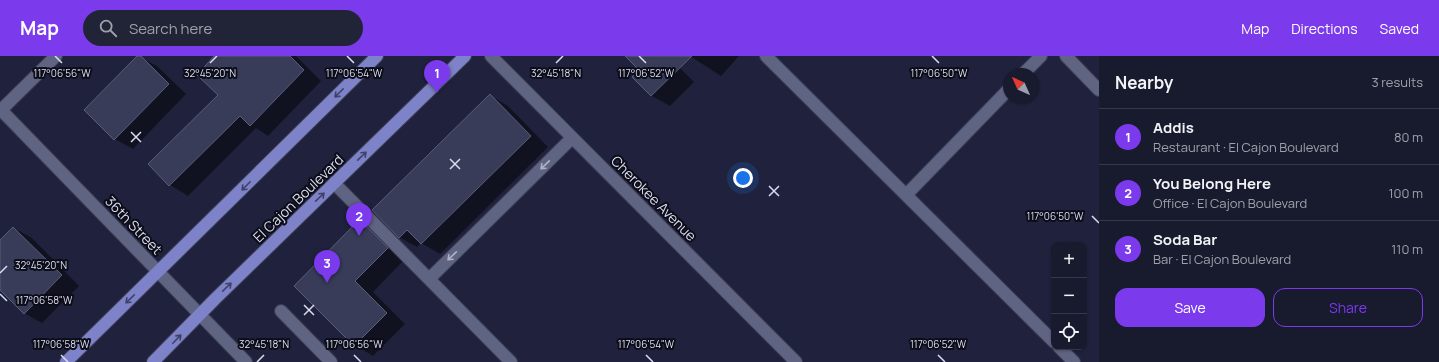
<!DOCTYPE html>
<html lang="en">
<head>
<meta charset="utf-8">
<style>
	body { margin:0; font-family:Manrope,sans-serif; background:#212336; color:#f1f3f6 }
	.controls { position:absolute; right:12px; bottom:12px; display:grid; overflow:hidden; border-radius:8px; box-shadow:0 1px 3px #0004 }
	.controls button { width:36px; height:36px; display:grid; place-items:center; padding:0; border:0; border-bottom:1px solid #36384a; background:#181a2e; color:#f1f3f6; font:20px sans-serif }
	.compass { position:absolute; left:1003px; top:12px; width:36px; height:36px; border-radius:50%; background:#181a2e; box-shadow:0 1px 3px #0004; rotate:315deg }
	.you { position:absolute; left:743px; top:122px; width:14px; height:14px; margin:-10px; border:3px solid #fff; border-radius:50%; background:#1a73e8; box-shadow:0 0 0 6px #1a73e833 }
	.badge { display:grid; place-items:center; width:26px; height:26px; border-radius:50%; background:#7c3aed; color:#fff; font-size:13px; font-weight:700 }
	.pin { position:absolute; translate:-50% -33px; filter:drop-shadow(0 1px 2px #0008) }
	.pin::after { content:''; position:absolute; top:21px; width:14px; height:12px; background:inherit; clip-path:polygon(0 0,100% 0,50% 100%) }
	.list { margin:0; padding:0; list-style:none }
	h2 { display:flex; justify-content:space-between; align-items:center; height:52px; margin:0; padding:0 16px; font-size:17px }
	h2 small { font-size:13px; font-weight:400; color:#9fa1aa }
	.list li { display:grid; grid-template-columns:26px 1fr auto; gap:12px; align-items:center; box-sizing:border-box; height:56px; padding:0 16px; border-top:1px solid #36384a }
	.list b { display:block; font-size:15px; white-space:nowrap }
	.list p { margin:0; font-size:13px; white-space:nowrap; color:#9fa1aa }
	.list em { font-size:13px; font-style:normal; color:#9fa1aa }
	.actions { display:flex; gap:8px; padding:12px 16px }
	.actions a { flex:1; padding:9px 0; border:1px solid #7c3aed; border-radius:12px; text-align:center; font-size:14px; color:#7c3aed }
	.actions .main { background:#7c3aed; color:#fff }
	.icon { flex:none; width:22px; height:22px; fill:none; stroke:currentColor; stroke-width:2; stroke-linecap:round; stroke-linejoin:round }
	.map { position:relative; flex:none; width:1099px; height:306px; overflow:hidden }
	header { display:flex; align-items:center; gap:24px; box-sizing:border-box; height:56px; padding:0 20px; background:#7c3aed; color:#fff }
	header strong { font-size:19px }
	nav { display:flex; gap:22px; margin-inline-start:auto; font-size:14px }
	.search { width:280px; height:36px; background:#212336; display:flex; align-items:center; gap:10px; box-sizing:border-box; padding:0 14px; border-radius:22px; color:#9fa1aa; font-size:15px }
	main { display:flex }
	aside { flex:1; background:#181a2e }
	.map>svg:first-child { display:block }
</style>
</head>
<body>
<header>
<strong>Map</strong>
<div class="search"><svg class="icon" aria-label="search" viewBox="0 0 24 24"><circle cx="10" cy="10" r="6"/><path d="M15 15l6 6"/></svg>Search here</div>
<nav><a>Map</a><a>Directions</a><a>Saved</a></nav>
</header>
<main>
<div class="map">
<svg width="1099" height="306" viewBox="0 0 1099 306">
	<rect width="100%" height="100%" fill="#20223d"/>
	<!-- shadow -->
	<path fill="#0007" d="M 138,0 L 157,10 L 186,38 L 133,93 L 115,83 Z
		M 216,0 L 296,0 L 321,25 L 268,80 L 256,72 L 188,140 L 170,129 L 149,108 L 219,39 Z
		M 638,0 L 668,0 L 694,26 L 670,50 L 652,40 L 633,21 L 640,14 Z
		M 690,0 L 739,0 L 721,20 Z
		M 490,39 L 508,50 L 548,91 L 440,198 L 421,187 L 417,191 L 399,181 Z
		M 361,166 L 379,176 L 405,203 L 373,236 L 405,268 L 373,300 L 355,289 L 296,230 Z
		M 14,172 L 32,182 L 79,230 L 42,267 L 24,257 L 0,233 L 0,185 Z"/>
	<!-- building -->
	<path fill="#393c59" stroke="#595c7b" d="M 137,0 L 141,0 L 169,28 L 114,84 L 84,54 Z
		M 214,0 L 290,0 L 304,14 L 250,70 L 240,60 L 169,130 L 148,108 L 218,39 L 197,19 Z
		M 625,0 L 692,0 L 651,40 L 632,21 L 639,14 Z
		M 490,38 L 531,80 L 421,188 L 407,174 L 399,182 L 372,154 Z
		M 361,165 L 388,192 L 355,225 L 387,257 L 354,290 L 294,230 L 357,166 L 358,167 Z
		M 13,171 L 62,219 L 24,258 L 0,234 L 0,184 Z"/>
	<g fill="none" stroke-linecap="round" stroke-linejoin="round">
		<!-- minor casing -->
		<g stroke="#3d3d54" stroke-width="14">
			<path id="minor" d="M 491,0 L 796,306
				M 766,0 L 1054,286
				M 1066,0 L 1099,34
				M 1023,18 L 1041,0
				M 0,53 L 246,306
				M 1,54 L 56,0
				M 334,127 L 511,306
				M 906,139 L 1009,33
				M 429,223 L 572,82
				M 281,255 L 331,306
				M 1059,291 L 1074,306"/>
		</g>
		<!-- major casing -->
		<g stroke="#3d3d54" stroke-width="14">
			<path id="major" d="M 66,306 L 377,0
				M 153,306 L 215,243 L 465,0"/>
		</g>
		<!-- minor -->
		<use href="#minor" stroke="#606483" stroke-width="12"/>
		<!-- major -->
		<use href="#major" stroke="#7e83c9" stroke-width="12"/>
	</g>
	<!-- one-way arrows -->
	<defs><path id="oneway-shaft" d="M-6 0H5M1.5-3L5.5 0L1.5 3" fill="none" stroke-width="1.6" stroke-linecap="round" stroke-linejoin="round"/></defs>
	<g stroke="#3f4268">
		<use href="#oneway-shaft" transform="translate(339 37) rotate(135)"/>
		<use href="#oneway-shaft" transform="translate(362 100) rotate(-44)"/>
		<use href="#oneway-shaft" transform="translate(246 130) rotate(135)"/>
		<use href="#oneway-shaft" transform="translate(320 141) rotate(-44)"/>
		<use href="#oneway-shaft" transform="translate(227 231) rotate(-44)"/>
		<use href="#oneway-shaft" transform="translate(130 243) rotate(136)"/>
		<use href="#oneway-shaft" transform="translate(177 283) rotate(-46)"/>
	</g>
	<g stroke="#afb3c9">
		<use href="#oneway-shaft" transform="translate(545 109) rotate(136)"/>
		<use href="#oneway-shaft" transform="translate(452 200) rotate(136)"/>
	</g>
	<!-- ticks -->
	<path fill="none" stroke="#daddef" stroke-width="1.5" d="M 55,0 L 62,7M 347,0 L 354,7M 639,0 L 646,7M 932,0 L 939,7M 210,7 L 217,0M 556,7 L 563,0M 131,76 L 141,86M 131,86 L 141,76M 450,103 L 460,113M 450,113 L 460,103M 769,130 L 779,140M 769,140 L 779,130M 1092,160 L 1099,167M 0,217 L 7,210M 0,238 L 7,245M 304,249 L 314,259M 304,259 L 314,249M 61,299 L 68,306M 354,299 L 361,306M 646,299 L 653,306M 938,299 L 945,306M 257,306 L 264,299"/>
	<g text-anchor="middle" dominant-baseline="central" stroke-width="4" stroke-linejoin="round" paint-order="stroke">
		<!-- street labels -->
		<g font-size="14" fill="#daddef" stroke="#0c0d19">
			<text transform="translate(298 142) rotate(-44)">El Cajon Boulevard</text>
			<text transform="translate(654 142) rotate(45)">Cherokee Avenue</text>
			<text transform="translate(134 169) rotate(46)">36th Street</text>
		</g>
	</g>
	<g font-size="10" text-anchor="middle" fill="#daddef" stroke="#0c0d19" stroke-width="4" stroke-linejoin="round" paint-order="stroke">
		<text x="62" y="21">117°06'56"W</text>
		<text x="354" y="21">117°06'54"W</text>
		<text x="210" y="21">32°45'20"N</text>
		<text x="646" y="21">117°06'52"W</text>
		<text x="939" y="21">117°06'50"W</text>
		<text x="556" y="21">32°45'18"N</text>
		<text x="1055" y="164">117°06'50"W</text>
		<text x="41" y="213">32°45'20"N</text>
		<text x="44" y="248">117°06'58"W</text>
		<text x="61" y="292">117°06'58"W</text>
		<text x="264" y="292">32°45'18"N</text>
		<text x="354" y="292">117°06'56"W</text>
		<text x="646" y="292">117°06'54"W</text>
		<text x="938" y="292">117°06'52"W</text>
	</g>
</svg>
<div class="controls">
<button>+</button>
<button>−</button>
<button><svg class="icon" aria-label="locate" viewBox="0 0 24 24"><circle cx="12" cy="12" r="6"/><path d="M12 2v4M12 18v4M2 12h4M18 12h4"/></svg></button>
</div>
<svg class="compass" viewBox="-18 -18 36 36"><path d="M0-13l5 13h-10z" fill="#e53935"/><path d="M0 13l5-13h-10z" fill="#9fa1aa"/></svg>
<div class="you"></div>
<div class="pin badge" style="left:437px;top:37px">1</div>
<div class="pin badge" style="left:359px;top:180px">2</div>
<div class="pin badge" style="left:327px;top:227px">3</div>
</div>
<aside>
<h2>Nearby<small>3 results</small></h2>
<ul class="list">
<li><span class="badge">1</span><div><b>Addis</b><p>Restaurant · El Cajon Boulevard</p></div><em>80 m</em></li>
<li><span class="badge">2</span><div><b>You Belong Here</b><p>Office · El Cajon Boulevard</p></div><em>100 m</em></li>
<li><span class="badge">3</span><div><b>Soda Bar</b><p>Bar · El Cajon Boulevard</p></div><em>110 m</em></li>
</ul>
<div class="actions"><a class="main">Save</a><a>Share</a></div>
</aside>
</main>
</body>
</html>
